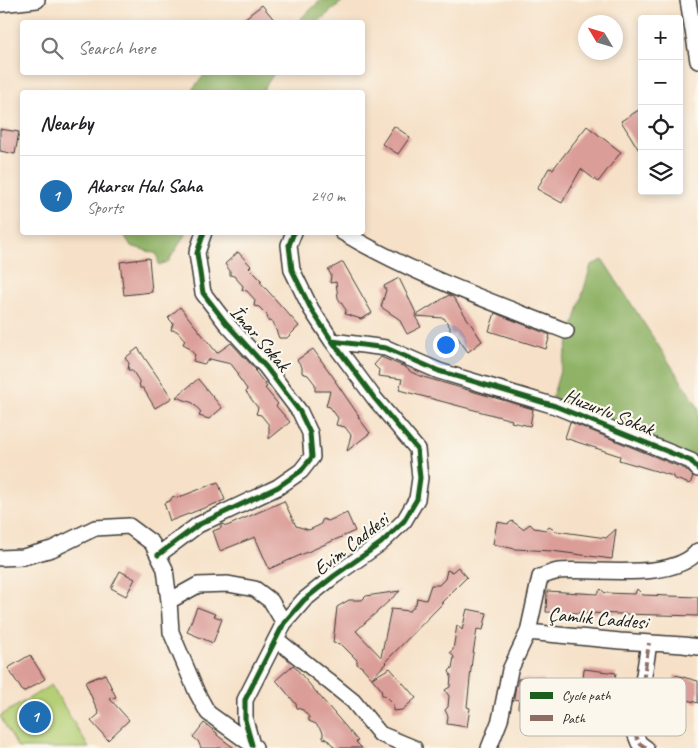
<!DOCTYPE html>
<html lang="en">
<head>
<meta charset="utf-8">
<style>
	body { margin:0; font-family:Caveat,sans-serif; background:#f6f6f6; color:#202124 }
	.controls { position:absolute; right:15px; top:15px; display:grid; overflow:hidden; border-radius:5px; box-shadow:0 2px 8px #0003 }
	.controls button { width:45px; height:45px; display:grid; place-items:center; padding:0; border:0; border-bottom:1px solid #e0e0e0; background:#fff; color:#202124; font:25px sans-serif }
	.compass { position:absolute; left:578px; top:15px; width:45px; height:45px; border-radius:50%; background:#fff; box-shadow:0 2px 8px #0003; rotate:308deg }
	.you { position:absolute; left:445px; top:344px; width:18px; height:18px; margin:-12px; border:4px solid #fff; border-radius:50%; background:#1a73e8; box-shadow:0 0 0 8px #1a73e833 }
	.badge { display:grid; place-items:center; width:32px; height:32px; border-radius:50%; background:#1f6fb2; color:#fff; font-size:16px; font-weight:700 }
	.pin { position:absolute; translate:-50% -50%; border:2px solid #fff; box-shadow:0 1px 5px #0006 }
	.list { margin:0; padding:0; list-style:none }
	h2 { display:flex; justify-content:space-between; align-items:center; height:65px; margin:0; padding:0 20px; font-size:21px }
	h2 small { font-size:16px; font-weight:400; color:#757577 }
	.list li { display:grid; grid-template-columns:32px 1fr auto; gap:15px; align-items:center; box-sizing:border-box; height:80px; padding:0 20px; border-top:1px solid #e0e0e0 }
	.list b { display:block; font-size:19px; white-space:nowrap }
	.list p { margin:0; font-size:16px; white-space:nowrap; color:#757577 }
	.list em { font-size:16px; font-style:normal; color:#757577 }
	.icon { flex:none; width:28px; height:28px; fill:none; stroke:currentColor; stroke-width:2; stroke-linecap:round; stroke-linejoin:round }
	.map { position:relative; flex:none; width:698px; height:748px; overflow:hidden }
	.search { position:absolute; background:#fff; box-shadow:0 2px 8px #0003; left:20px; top:20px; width:345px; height:55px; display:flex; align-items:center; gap:12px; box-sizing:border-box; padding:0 18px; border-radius:5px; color:#757577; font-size:19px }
	.panel { position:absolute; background:#fff; box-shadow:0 2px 8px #0003; left:20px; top:90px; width:345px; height:145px; border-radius:5px }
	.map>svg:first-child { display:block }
</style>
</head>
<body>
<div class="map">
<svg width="698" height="748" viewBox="0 0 698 748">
	<rect width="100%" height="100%" fill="#fbf7ec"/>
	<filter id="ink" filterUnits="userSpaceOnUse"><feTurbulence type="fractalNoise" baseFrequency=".02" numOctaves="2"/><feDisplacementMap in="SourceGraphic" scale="10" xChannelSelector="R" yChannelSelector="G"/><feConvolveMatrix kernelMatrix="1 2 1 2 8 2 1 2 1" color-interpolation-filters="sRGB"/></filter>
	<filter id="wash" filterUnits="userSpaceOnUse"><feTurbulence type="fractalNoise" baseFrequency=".0096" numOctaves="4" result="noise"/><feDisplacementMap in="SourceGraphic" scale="20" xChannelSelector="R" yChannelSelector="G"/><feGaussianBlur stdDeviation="1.12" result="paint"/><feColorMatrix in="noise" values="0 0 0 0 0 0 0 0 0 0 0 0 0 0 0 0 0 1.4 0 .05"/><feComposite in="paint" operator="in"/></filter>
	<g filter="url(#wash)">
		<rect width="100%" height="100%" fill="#f6e1c8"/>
		<!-- green -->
		<path fill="#b4cf75" stroke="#687648" d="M 51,685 L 89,748 L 18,748 L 0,716 Z"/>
		<!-- forest -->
		<path fill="#8fb266" stroke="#566741" d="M 321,0 L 344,0 L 318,22 L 297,22 Z
			M 206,73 L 206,72 L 274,73 L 262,92 L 190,92 Z
			M 123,233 L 123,232 L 186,233 L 168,262 L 159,265 L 157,254 L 131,246 Z
			M 603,260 L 698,407 L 698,460 L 552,398 L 591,265 Z"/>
		<g id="blocks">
			<!-- building -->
			<path fill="#db9d98" d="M 262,5 L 276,22 L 240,22 Z
				M 642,108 L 642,155 L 621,121 Z
				M 394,126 L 410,137 L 398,154 L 382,144 Z
				M 587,126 L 621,152 L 598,182 L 581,169 L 562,203 L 537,189 L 549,168 L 553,169 Z
				M 0,129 L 19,132 L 15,154 L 0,151 Z
				M 238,252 L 251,266 L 249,268 L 262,281 L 260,282 L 299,326 L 287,338 L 279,338 L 273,322 L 268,321 L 267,315 L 259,307 L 254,306 L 255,300 L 247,291 L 242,290 L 243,286 L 234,276 L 230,275 L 230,271 L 225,264 Z
				M 149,258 L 152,292 L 124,295 L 120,262 Z
				M 343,262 L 372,313 L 361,319 L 345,314 L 346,310 L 338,298 L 336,282 L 330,283 L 331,275 L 328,270 Z
				M 399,278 L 417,315 L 449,295 L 453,297 L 482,341 L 468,352 L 455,334 L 450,335 L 450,327 L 444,318 L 415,316 L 421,327 L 407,334 L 399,319 L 381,307 L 386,290 L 384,286 Z
				M 180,307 L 217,353 L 231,343 L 256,370 L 255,371 L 267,387 L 265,388 L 278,404 L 276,406 L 290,422 L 269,439 L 269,425 L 261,415 L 256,414 L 258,408 L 246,392 L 247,389 L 237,375 L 238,373 L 231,364 L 210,359 L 204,364 L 193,361 L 195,355 L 187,346 L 183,344 L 185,340 L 177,331 L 171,330 L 173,323 L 168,318 Z
				M 495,313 L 550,335 L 546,349 L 489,331 Z
				M 138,348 L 172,398 L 155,408 L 143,388 L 140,388 L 139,381 L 132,370 L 128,370 L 129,363 L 125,358 Z
				M 313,349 L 336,381 L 335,381 L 359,416 L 358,417 L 370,433 L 347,451 L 351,435 L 345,427 L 336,425 L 338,418 L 330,407 L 326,406 L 330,391 L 315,391 L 315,384 L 308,375 L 302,373 L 302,367 L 297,360 Z
				M 381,357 L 405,367 L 411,372 L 420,376 L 533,409 L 530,426 L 511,422 L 512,420 L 399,390 L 402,379 L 378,376 L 379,370 L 374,365 Z
				M 198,379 L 222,408 L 209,419 L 199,416 L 201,412 L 193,403 L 176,397 Z
				M 570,422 L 685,469 L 693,476 L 690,484 L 673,478 L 673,476 L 619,460 L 620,456 L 565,438 Z
				M 218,482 L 225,500 L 170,521 L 164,503 L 170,501 L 173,496 L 177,498 Z
				M 284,501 L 296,526 L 309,530 L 320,525 L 323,519 L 328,521 L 347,513 L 355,531 L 269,569 L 255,537 L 220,551 L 213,531 L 221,528 L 221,524 L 227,526 Z
				M 512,521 L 523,529 L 530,524 L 534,528 L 546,530 L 549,527 L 556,531 L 606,538 L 616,529 L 612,559 L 552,551 L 515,549 L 493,544 L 497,522 L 508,524 Z
				M 458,567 L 467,577 L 441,603 L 443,603 L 385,662 L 386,663 L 372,678 L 390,668 L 416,698 L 402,710 L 393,711 L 393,704 L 384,695 L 382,695 L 381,689 L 362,667 L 357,664 L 357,660 L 341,644 L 333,643 L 337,607 L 349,600 L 362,600 L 366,596 L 400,591 L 356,631 L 381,657 L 391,609 L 410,611 L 416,604 L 417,598 L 426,600 L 431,585 L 439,585 L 445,579 L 447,570 L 452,572 Z
				M 120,571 L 135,579 L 126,596 L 111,588 Z
				M 601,589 L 605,593 L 635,594 L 637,589 L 643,595 L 698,597 L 698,616 L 546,612 L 547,591 L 597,594 Z
				M 197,607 L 215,614 L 214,616 L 222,619 L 213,643 L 187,632 Z
				M 467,609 L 487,613 L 483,630 L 477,629 L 472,660 L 467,707 L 470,708 L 467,727 L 447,724 L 448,716 L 445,710 L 448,707 L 449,696 L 445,690 L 450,687 L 451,676 L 449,671 L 452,668 L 454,657 L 450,652 L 453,650 L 457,625 L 462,630 Z
				M 30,655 L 45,679 L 23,692 L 8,668 Z
				M 293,665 L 358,741 L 356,742 L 362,748 L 335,748 L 327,739 L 323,738 L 323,732 L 316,724 L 309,721 L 309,717 L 303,710 L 297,708 L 296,704 L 276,680 Z
				M 584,669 L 616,673 L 612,700 L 581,696 Z
				M 105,674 L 116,697 L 110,699 L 129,720 L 108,740 L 91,721 L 99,714 L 85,682 Z
				M 675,675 L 698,681 L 698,703 L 669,695 Z
				M 518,679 L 544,680 L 543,709 L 518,708 L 519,700 L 514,699 L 516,685 L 518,685 Z
				M 204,723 L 217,733 L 217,735 L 234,748 L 201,748 L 198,741 L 193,737 Z"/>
		</g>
	</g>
	<g filter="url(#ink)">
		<use href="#blocks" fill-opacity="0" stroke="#3d3a36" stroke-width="1"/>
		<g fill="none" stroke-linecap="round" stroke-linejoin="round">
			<!-- minor casing -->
			<g stroke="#3d3a36" stroke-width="18">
				<path id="minor" d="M 688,0 L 698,61
					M 0,4 L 37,0
					M 342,232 C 412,274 490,301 566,331
					M 332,341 L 386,348 L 439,371 L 555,406 L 691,461 L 698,469
					M 158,555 L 198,525 L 278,487 L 301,471 L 312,457 L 310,433 L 300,412 L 266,367 L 226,323 L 203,293 L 197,253 L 204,232
					M 0,558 L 23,557 L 52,549 L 95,528 L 129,526 L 152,543 L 165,569 L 169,601 L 171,632 L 197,693 L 208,713 L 255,747
					M 169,601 L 198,585 L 228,584 L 255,589 L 271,601 L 284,623
					M 528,632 L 540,577 C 546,575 553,572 559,571 C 595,568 673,582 698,551
					M 276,639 L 353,701 L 380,734 L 414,748
					M 252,745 L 245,720 L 245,700 L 284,623 L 304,600 L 334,576 L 381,543 L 404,521 L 417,499 L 420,478 L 417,449 L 375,399 L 332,341 L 311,309 L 292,270 L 289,245 L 294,232
					M 489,748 L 500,720 L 510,670 L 528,632 L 620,641 L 683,645 L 698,647
					M 646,748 L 639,743 L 635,733 L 649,643"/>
			</g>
			<!-- minor -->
			<use href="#minor" stroke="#fff" stroke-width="15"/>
			<!-- quiet -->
			<path stroke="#8d6e63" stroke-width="4" stroke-dasharray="8 4" stroke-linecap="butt" d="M 646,748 L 639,743 L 635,733 L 649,643"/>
			<!-- cycleway casing -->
			<g stroke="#fbf7ec" stroke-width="8">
				<path id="cycleway" d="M 332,341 L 386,348 L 439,371 L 555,406 L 691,461 L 698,469
					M 158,555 L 198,525 L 278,487 L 301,471 L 312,457 L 310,433 L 300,412 L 266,367 L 226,323 L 203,293 L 197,253 L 204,232
					M 252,745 L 245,720 L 245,700 L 284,623 L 304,600 L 334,576 L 381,543 L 404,521 L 417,499 L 420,478 L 417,449 L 375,399 L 332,341 L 311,309 L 292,270 L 289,245 L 294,232"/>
			</g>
			<!-- cycleway -->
			<use href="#cycleway" stroke="#1b5e20" stroke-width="5"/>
		</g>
	</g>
	<g text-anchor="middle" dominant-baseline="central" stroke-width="4.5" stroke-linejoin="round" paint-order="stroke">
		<!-- street labels -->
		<g font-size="20" fill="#1c1c1c" stroke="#fbf7ec">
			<text transform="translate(260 338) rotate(49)">İmar Sokak</text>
			<text transform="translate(609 412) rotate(22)">Huzurlu Sokak</text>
			<text transform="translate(351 544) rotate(-38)">Evim Caddesi</text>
			<text transform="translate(598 618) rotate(5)">Çamlık Caddesi</text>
		</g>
	</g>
	<!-- legend -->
	<rect x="520" y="678" width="166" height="58" rx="8" fill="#fbf7ec" stroke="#b8b5ae" stroke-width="1"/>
	<rect x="530" y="692" width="23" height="7" fill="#1b5e20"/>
	<rect x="530" y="715" width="23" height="6" fill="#8d6e63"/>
	<g font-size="14" fill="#1c1c1c">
		<text x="562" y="700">Cycle path</text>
		<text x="562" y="723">Path</text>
	</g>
</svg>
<div class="controls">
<button>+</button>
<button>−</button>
<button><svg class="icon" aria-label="locate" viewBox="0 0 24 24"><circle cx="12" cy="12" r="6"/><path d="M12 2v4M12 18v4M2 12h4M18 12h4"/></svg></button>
<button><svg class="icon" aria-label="layers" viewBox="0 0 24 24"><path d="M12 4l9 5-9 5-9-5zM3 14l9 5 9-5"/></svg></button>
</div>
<svg class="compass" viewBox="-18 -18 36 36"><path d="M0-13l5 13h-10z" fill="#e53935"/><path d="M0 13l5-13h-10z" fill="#757577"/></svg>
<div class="you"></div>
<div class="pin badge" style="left:35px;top:717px">1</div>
<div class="search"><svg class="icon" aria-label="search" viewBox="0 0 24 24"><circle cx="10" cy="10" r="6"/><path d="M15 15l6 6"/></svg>Search here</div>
<section class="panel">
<h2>Nearby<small></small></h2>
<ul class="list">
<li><span class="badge">1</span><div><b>Akarsu Halı Saha</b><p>Sports</p></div><em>240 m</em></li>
</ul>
</section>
</div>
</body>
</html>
